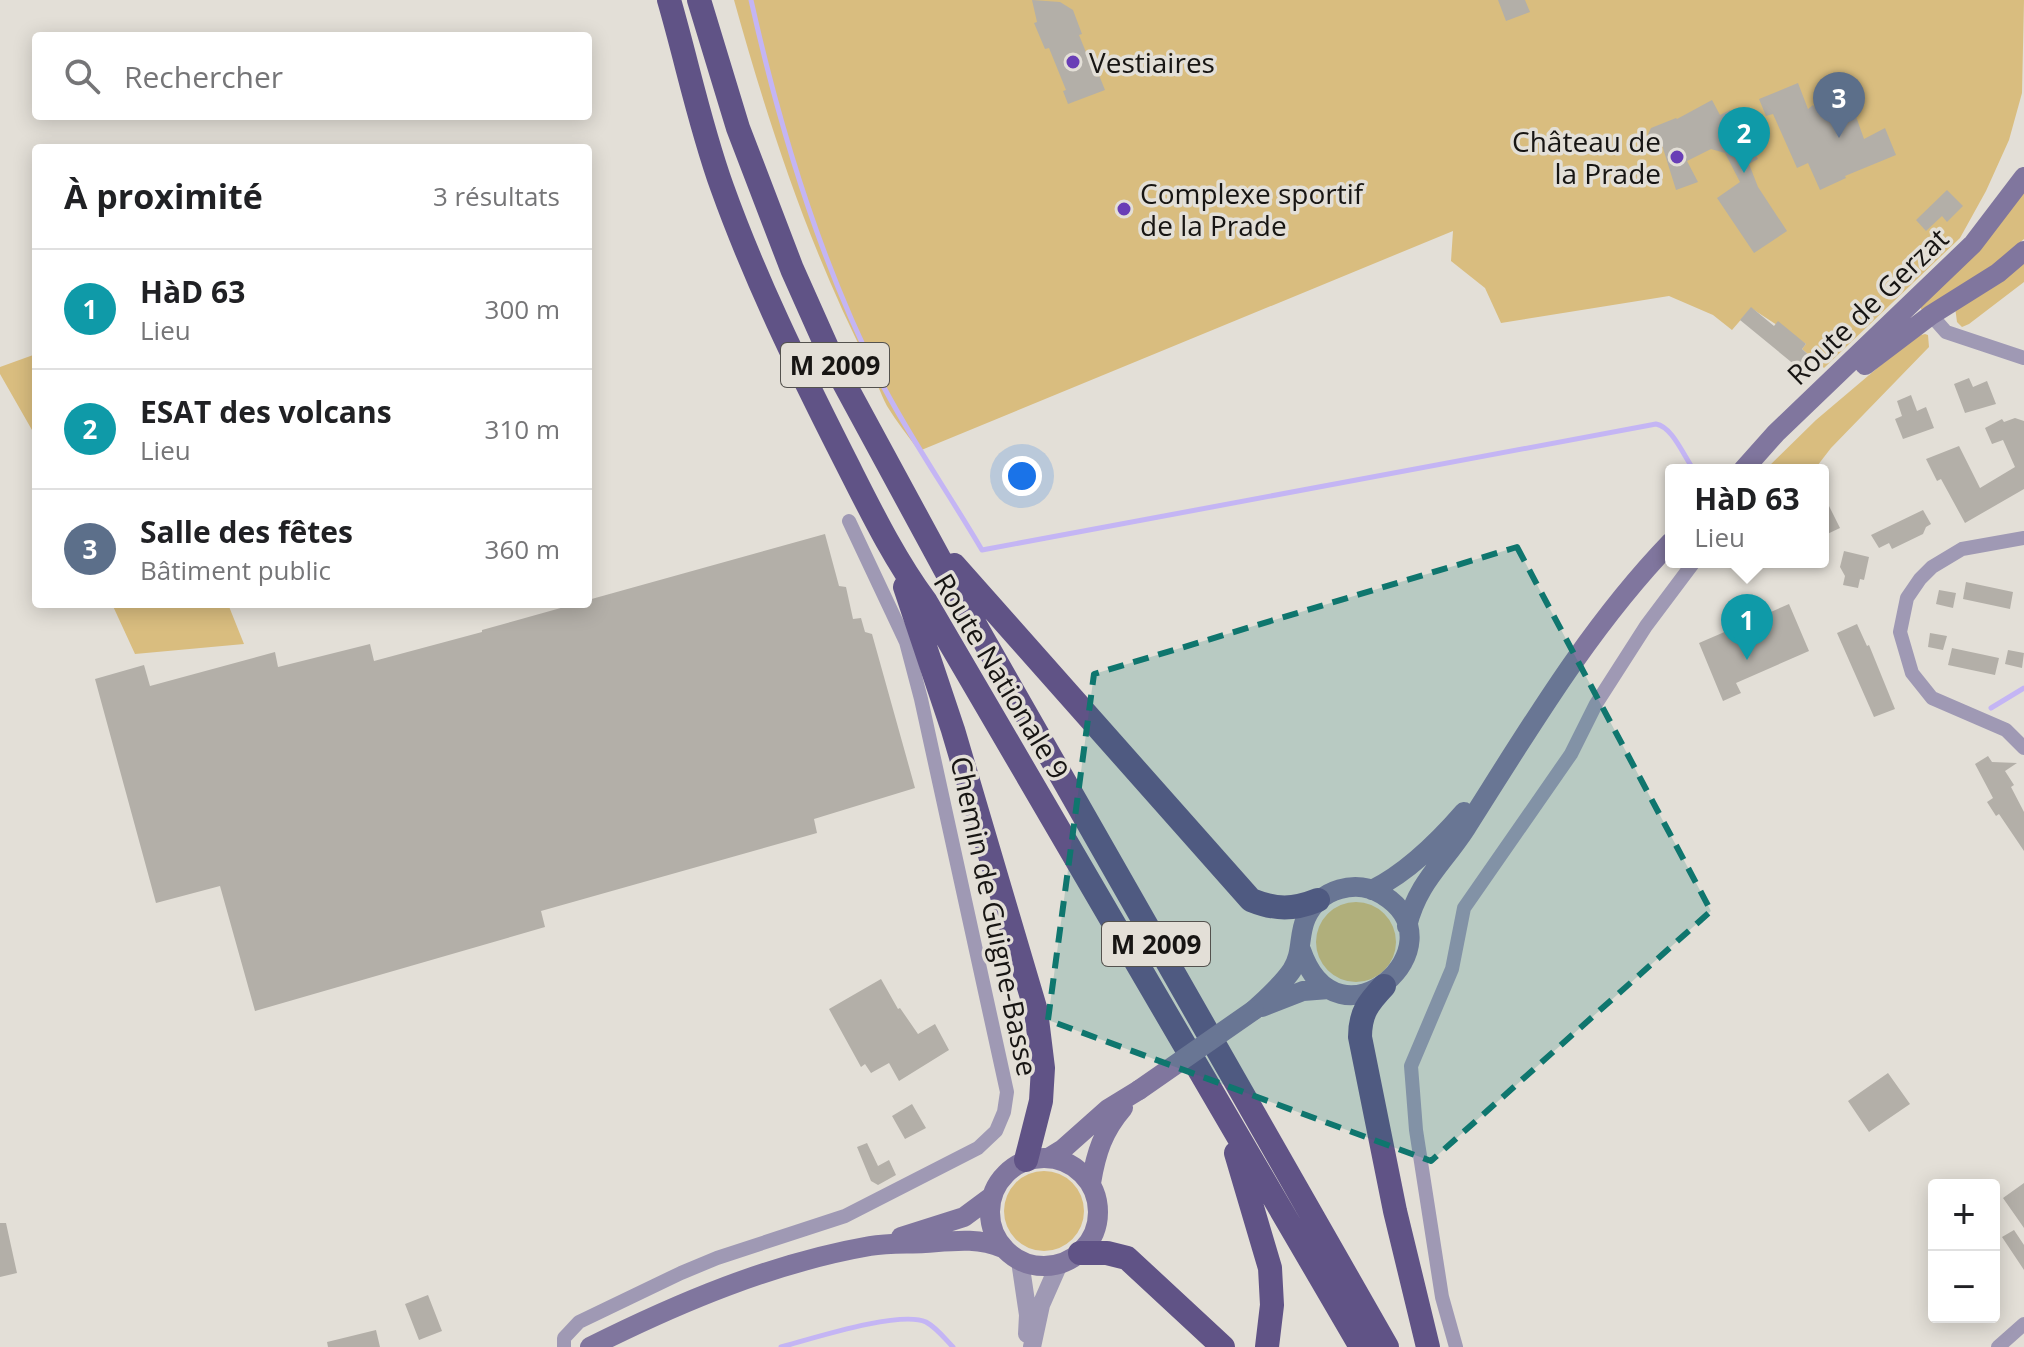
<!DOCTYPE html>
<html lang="fr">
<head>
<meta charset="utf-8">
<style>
	body { margin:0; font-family:"Open Sans",sans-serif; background:#f2f2f2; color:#202124 }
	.controls { position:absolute; right:24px; bottom:24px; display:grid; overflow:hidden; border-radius:8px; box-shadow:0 4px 20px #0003 }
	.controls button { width:72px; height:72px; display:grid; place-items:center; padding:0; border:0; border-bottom:2px solid #e0e0e0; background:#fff; color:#202124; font:40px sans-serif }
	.you { position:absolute; left:1022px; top:476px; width:28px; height:28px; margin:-20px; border:6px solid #fff; border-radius:50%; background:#1a73e8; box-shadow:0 0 0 12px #1a73e833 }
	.badge { display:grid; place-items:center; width:52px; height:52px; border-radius:50%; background:#693eb6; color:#fff; font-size:26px; font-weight:700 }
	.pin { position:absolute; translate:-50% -66px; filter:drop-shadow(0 2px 4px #0008) }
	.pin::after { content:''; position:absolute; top:42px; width:28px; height:24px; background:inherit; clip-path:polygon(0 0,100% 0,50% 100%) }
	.popup { position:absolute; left:1665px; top:464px; width:164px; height:104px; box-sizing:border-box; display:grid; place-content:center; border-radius:8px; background:#fff; filter:drop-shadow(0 2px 6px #0005); font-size:26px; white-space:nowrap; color:#757577 }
	.popup b { font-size:30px; color:#202124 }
	.popup::after { content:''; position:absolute; left:50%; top:100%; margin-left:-16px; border:16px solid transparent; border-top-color:#fff }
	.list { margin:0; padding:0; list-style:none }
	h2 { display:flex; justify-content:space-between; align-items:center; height:104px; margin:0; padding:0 32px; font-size:34px }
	h2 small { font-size:26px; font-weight:400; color:#757577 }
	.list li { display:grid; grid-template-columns:52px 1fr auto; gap:24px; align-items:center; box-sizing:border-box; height:120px; padding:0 32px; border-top:2px solid #e0e0e0 }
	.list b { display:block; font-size:30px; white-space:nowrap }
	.list p { margin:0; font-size:26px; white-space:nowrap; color:#757577 }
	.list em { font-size:26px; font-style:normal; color:#757577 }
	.icon { flex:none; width:44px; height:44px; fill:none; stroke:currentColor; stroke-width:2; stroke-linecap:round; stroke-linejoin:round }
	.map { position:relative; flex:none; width:2024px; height:1347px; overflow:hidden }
	.search { position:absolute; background:#fff; box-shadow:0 4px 20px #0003; left:32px; top:32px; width:560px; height:88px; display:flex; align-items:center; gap:20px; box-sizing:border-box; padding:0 28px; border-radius:8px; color:#757577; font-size:30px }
	.panel { position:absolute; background:#fff; box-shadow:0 4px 20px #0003; left:32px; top:144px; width:560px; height:464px; border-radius:8px }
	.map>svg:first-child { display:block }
</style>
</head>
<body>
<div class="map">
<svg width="2024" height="1347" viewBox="0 0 2024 1347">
	<rect width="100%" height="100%" fill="#e3dfd7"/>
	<!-- green -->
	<path fill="#d9bd7f" d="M 734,0 L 2024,0 L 2022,93 L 2009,140 L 1986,191 L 1960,238 L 1824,368 L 1802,349 L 1806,344 L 1751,308 L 1732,330 L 1713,315 L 1669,296 L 1501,323 L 1485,288 L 1451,261 L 1453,231 L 919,451 C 908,436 896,421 887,406 C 880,393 876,379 870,367 C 810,250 769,126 734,0 Z
		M 2024,187 L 2024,239 L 1992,266 L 1923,312 L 1920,307 Z
		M 2024,258 L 2024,282 L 1969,324 L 1962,327 L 1957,322 L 1955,307 Z
		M 1925,334 L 1928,335 L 1929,347 L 1831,448 L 1814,470 L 1765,470 L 1816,420 L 1914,337 Z
		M 36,354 L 36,437 L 0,374 L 0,367 Z
		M 112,604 L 228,604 L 244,644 L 135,654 Z
		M1316 942a40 40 0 1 1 80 0a40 40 0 1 1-80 0Z
		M1004 1211a40 40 0 1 1 80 0a40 40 0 1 1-80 0Z"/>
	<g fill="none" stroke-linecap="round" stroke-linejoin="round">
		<!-- stream -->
		<path stroke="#c4b5f4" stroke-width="5" d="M 751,0 C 780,130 819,259 879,378 C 909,437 948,492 982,550 L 1656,424 C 1673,427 1684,457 1694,470
			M 1991,708 L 2024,688
			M 781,1347 C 811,1339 900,1310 926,1322 C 937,1328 945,1339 953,1347"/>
	</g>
	<!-- building -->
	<path fill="#b3afa8" d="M 1032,0 L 1060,2 L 1073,10 L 1082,34 L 1079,35 L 1096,77 L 1099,75 L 1105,90 L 1068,104 L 1063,91 L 1066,90 L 1049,48 L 1045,49 L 1034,23 L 1037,22 Z
		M 1498,0 L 1525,0 L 1530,12 L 1506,21 Z
		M 1798,83 L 1808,109 L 1813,105 L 1820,115 L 1852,105 L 1864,139 L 1885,128 L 1896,155 L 1845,176 L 1846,178 L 1820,190 L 1808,163 L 1797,168 L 1773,114 L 1766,116 L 1759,99 Z
		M 1712,100 L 1720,115 L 1730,110 L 1747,144 L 1749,142 L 1758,159 L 1749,164 L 1758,187 L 1787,231 L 1754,253 L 1717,198 L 1740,182 L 1725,153 L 1711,149 L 1687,161 L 1698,182 L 1676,190 L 1662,145 L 1650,141 L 1648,134 L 1651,128 L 1676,118 L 1677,119 Z
		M 1947,190 L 1963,206 L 1947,222 L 1942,216 L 1926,231 L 1916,220 Z
		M 1751,307 L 1774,326 L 1778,321 L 1806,344 L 1802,349 L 1812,358 L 1801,370 L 1740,320 Z
		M 1969,378 L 1973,387 L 1987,381 L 1996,404 L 1965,413 L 1954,384 Z
		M 1911,395 L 1917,411 L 1926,407 L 1934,428 L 1903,439 L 1895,419 L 1902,416 L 1897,401 Z
		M 2015,418 L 2024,421 L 2024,489 L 1965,523 L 1941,479 L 1937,481 L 1926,459 L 1959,446 L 1980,488 L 2015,467 L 2003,440 L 1992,444 L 1985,428 L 2002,419 L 2004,422 Z
		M 1823,494 L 1840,528 L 1823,536 Z
		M 1923,510 L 1931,524 L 1926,527 L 1923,534 L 1892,549 L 1889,543 L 1879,548 L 1871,535 Z
		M 825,534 L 839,586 L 846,587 L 853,619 L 861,618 L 865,632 L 872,634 L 915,788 L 814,819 L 817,833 L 541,911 L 545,927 L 255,1011 L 220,886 L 156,903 L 95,679 L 144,665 L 150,686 L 275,652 L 278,667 L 370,644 L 374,661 L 482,632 L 482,630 L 575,604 L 588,604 L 588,600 Z
		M 1844,551 L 1869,557 L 1864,580 L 1860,579 L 1858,588 L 1843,585 L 1845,576 L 1840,567 Z
		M 1966,582 L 2013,592 L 2010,609 L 1963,599 Z
		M 1939,590 L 1956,593 L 1953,608 L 1936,604 Z
		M 1789,604 L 1809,651 L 1736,683 L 1741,693 L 1723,701 L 1699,643 Z
		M 1857,624 L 1867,646 L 1869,645 L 1895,709 L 1874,717 L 1837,633 Z
		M 1930,633 L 1947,636 L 1943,650 L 1928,647 Z
		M 1952,648 L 1999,658 L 1995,675 L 1948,665 Z
		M 2008,650 L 2024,653 L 2022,668 L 2005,664 Z
		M 1988,756 L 1992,762 L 2017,763 L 2005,771 L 2014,785 L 2011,787 L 2024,812 L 2024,851 L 1999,814 L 1996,816 L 1987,802 L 1993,798 L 1975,764 Z
		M 881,979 L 898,1009 L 900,1008 L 918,1034 L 935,1024 L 949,1050 L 899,1081 L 889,1063 L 871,1073 L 865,1064 L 861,1067 L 829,1009 Z
		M 1888,1073 L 1910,1104 L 1869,1132 L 1848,1101 Z
		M 912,1104 L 926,1128 L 905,1139 L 892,1116 Z
		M 867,1143 L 878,1166 L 889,1160 L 896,1175 L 878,1185 L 871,1181 L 857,1147 Z
		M 2024,1183 L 2024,1228 L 2003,1198 Z
		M 0,1223 L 6,1223 L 17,1273 L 0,1277 Z
		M 2014,1230 L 2024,1245 L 2024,1270 L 2002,1237 Z
		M 428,1295 L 442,1331 L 419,1340 L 405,1304 Z
		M 376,1330 L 380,1347 L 328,1347 L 327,1342 Z"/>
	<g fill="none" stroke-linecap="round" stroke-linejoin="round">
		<!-- minor -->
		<path stroke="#9f99b4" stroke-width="14" d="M 1931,315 L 1946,332 L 2024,358
			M 2024,538 L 1962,549 L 1932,567 L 1920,579 L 1907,598 L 1900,632 L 1912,673 L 1932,698 L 2006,730 L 2024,748
			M 564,1347 L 564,1338 L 579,1322 L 681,1273 L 717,1258 L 845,1216 L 978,1148 L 996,1131 L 1004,1112 L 1007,1092 L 921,699 L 906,642 L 849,521
			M 1456,1347 L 1442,1297 L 1416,1130 L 1411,1066 L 1452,969 L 1464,908 L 1571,754 L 1596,704 L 1646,626 L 1694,562
			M 1998,1347 L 2024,1324"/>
		<!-- tertiary -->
		<path stroke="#9f99b4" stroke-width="18" d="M 1020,1261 L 1028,1315 L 1027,1334
			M 1032,1347 L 1041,1305 L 1059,1264"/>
		<!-- secondary -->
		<path stroke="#80769e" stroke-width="20" d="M 1865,365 L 1931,315 L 1998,273 L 2024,251
			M 1743,470 L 1776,433 L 1973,244 L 2024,177
			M 1372,890 C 1408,872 1438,842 1464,812
			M 1407,926 C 1418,882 1442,865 1466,828 C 1529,729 1589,627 1671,542
			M 1262,1007 L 1303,991 L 1329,989
			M 1254,1010 C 1267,998 1282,985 1292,970 C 1303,953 1298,936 1306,918 C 1319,889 1357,878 1383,895 C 1464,945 1338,1058 1301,950
			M 1050,1157 L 1063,1149 L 1108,1109 L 1139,1090
			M990 1212a54 54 0 1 1 108 0a54 54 0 1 1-108 0Z
			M 1091,1183 C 1096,1153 1103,1131 1123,1108
			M 901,1237 L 964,1217 L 991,1197
			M 590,1347 C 678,1303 772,1263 870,1246 C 888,1243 907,1244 925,1243 C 952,1241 978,1237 1003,1248"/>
		<!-- trunk -->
		<path stroke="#605386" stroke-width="24" d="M 669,0 C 687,62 700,126 722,187 C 755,279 798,367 842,454 C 868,505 892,556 926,602 L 1361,1347
			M 699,0 L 738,128 L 792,269 L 837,370 L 978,630 L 1387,1347
			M 954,565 L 1251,900 C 1276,910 1293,910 1318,900
			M 905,587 L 953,730 L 1036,1011 L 1043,1068 L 1041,1101 L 1026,1160
			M 1384,986 C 1368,1003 1360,1013 1360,1037 L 1395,1211 L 1428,1347
			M 1236,1153 L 1270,1268 L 1272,1305 L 1267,1347
			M 1080,1253 L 1107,1253 L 1127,1258 L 1223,1347"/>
		<!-- secondary-bridge -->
		<path stroke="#80769e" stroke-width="20" d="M 1139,1090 L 1254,1010"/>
	</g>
	<!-- marked area -->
	<path fill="#0f766e" fill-opacity="0.2" stroke="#0f766e" stroke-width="6" stroke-dasharray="16 10" stroke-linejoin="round" d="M 1517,547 L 1711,911 L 1431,1161 L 1048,1020 L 1094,674 Z"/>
	<!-- markers -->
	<g fill="#693eb6" stroke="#e3dfd7" stroke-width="3">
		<circle cx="1073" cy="62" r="8"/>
		<circle cx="1677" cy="157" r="8"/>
		<circle cx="1124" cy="209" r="8"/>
	</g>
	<g text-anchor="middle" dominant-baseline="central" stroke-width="7" stroke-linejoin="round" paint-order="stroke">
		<!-- shield labels -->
		<g fill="#e3dfd7" stroke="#54524e" stroke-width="2">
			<rect x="781" y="343" width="108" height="44" rx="6"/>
			<rect x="1102" y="922" width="108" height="44" rx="6"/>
		</g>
		<g font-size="26" font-weight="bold" fill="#171513">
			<text x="835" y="365">M 2009</text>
			<text x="1156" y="944">M 2009</text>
		</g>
		<!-- poi labels -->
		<g font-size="28" fill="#171513" stroke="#e3dfd7" text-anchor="start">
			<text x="1089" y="62">Vestiaires</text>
			<text x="1661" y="141" text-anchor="end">Château de<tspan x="1661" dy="32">la Prade</tspan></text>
			<text x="1140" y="193">Complexe sportif<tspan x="1140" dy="32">de la Prade</tspan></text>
		</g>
		<!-- street labels -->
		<g font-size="28" fill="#171513" stroke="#e3dfd7">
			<text transform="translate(1867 306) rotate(-44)">Route de Gerzat</text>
			<text transform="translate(1002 676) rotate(59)">Route Nationale 9</text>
			<text transform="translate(995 916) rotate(78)">Chemin de Guigne-Basse</text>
		</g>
	</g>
</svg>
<div class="controls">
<button>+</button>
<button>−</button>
</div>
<div class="you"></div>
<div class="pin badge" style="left:1747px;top:660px;background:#0f9aa8">1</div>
<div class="popup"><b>HàD 63</b>Lieu</div>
<div class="pin badge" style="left:1744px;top:173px;background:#0f9aa8">2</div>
<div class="pin badge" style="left:1839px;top:138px;background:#5c6f8a">3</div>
<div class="search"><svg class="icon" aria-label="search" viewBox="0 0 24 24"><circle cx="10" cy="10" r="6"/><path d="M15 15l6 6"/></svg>Rechercher</div>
<section class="panel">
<h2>À proximité<small>3 résultats</small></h2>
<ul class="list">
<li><span class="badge" style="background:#0f9aa8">1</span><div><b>HàD 63</b><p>Lieu</p></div><em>300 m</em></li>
<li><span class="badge" style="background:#0f9aa8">2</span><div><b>ESAT des volcans</b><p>Lieu</p></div><em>310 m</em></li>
<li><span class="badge" style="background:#5c6f8a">3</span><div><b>Salle des fêtes</b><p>Bâtiment public</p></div><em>360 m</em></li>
</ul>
</section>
</div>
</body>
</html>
